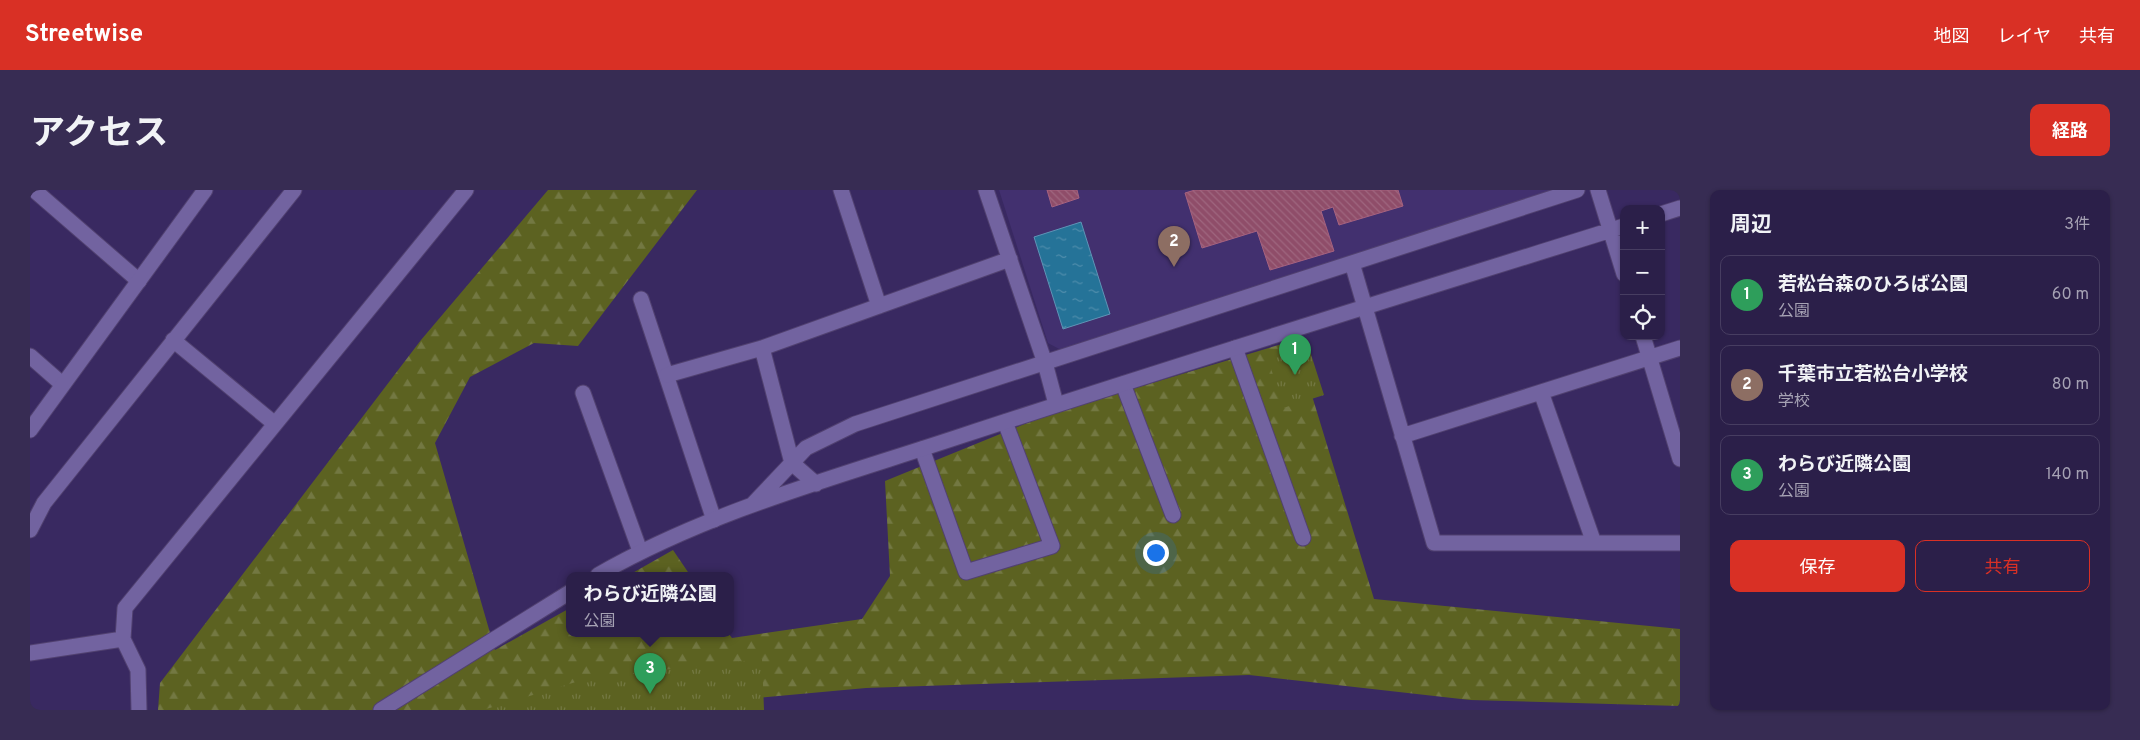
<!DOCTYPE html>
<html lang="ja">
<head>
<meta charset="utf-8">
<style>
	body { margin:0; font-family:Overpass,"Noto Sans JP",sans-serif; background:#372c53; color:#f1f3f6 }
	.controls { position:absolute; right:15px; top:15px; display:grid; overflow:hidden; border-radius:10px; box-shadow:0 1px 4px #0004 }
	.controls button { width:45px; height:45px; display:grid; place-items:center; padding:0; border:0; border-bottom:1px solid #473d61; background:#2b1f49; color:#f1f3f6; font:25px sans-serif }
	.you { position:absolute; left:1125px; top:362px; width:18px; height:18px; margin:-12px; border:4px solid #fff; border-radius:50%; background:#1a73e8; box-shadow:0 0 0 8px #1a73e833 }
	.badge { display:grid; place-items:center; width:32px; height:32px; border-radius:50%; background:#d93025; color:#fff; font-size:16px; font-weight:700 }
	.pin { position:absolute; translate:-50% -41px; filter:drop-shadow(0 1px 2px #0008) }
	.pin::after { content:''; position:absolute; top:26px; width:18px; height:15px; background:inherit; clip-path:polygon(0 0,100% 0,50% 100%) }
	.popup { position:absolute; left:536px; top:382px; width:168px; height:65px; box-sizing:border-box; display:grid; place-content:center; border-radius:10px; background:#2b1f49; filter:drop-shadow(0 1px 4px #0005); font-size:16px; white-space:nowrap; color:#a6a2b4 }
	.popup b { font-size:19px; color:#f1f3f6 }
	.popup::after { content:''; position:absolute; left:50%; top:100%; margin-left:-10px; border:10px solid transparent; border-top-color:#2b1f49 }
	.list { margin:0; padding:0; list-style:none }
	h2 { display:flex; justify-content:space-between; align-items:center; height:65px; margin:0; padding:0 20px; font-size:21px }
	h2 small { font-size:16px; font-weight:400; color:#a6a2b4 }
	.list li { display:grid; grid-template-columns:32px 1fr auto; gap:15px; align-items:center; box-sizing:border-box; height:80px; margin:0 10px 10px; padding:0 10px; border:1px solid #473d61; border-radius:10px }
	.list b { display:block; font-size:19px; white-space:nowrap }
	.list p { margin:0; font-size:16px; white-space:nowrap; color:#a6a2b4 }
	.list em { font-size:16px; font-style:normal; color:#a6a2b4 }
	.actions { display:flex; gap:10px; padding:15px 20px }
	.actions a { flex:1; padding:11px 0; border:1px solid #d93025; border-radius:10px; text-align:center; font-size:18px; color:#d93025 }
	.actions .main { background:#d93025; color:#fff }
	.icon { flex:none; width:28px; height:28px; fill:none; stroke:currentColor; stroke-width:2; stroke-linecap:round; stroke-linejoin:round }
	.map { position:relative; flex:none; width:1650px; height:520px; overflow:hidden; border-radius:10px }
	header { display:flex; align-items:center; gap:30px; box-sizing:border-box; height:70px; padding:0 25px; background:#d93025; color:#fff }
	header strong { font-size:24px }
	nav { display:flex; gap:28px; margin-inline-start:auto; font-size:18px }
	.intro { display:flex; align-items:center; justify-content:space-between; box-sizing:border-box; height:120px; padding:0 30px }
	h1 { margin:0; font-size:35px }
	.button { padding:12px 22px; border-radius:10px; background:#d93025; color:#fff; font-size:18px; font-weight:700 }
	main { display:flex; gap:30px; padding:0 30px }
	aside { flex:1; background:#2b1f49; border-radius:10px; box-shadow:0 1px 4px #0004 }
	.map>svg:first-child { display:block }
</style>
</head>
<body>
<header>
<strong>Streetwise</strong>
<nav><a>地図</a><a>レイヤ</a><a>共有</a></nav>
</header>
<div class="intro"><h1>アクセス</h1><a class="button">経路</a></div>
<main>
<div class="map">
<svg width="1650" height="520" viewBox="0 0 1650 520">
	<defs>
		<pattern id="forest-firs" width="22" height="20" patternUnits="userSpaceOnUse" patternTransform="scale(1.25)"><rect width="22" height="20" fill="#5c6221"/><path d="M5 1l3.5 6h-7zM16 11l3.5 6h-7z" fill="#737842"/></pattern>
		<pattern id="park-tufts" width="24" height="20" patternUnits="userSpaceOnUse" patternTransform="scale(1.25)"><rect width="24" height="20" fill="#5c6221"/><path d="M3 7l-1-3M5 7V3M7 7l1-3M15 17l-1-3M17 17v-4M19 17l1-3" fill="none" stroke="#737842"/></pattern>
		<pattern id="water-ripples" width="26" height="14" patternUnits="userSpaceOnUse" patternTransform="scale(1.25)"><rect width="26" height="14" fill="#257398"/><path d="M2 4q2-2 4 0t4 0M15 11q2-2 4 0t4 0" fill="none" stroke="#4f8dac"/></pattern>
		<pattern id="building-back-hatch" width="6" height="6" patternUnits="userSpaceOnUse" patternTransform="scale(1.25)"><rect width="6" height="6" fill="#8f4d69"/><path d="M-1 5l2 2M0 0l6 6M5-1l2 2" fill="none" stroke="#9f667f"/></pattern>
	</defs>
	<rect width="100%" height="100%" fill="#392961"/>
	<!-- built -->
	<path fill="#42306f" d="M 969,0 L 1536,0 L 1031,160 L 1018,153 Z"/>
	<!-- forest -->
	<path fill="url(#forest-firs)" d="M 518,0 L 667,0 L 548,156 L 504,153 L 440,187 L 405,253 L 465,460 L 540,418 L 540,443 L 698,443 L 702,448 L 832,429 L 860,386 L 855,291 L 1019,224 L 1265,150 L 1344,409 L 1650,439 L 1650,516 L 1440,510 L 1219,485 L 836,498 L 594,520 L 128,520 L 130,493 L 391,150 Z
		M 643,360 L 660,385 L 599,385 Z"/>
	<!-- park -->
	<path fill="url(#park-tufts)" d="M 1277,152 L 1294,205 L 1253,218 L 1237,165 Z
		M 732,469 L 734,520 L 453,520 L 559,488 Z"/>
	<!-- water -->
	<path fill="url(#water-ripples)" stroke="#5f94b6" d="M 1051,32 L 1080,124 L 1033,139 L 1004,47 Z"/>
	<!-- building -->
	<path fill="url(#building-back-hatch)" stroke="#a6627f" d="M 1017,0 L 1047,0 L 1049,8 L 1022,17 Z
		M 1165,0 L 1368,0 L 1373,16 L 1309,35 L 1303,17 L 1291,21 L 1304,61 L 1240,80 L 1227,41 L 1172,58 L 1155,3 Z"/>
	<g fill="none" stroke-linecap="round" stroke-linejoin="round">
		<!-- service casing -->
		<g stroke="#514170" stroke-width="17">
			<path id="service" d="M 611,109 L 684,330
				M 1205,158 L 1273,348
				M 1093,194 L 1143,325
				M 553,203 L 610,361
				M 892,259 L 936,382 L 1022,356 L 975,232"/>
		</g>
		<!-- minor casing -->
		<g stroke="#514170" stroke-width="17">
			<path id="minor" d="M 4,0 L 109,91
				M 811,0 L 849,116
				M 956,0 L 1015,173 L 1026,214
				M 1568,0 L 1594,84
				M 1631,24 L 1650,18
				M 1322,73 L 1404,353 L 1650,353
				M 1613,146 L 1650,269
				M 143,150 L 245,234
				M 732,158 L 762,273 L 786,294
				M 0,166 L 32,194
				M 637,185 L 732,158 L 980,69
				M 1511,202 L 1564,353
				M 1372,246 L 1650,158
				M 724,313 L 776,258 L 825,234 L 1547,0
				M 0,340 L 14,313 L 264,0
				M 568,385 C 681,320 811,286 934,245 C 1153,173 1374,105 1594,36
				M 0,463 L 93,449
				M 109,520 L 108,480 L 93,449 L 95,418 L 436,0
				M 351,520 L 540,402"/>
		</g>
		<!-- tertiary casing -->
		<g stroke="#514170" stroke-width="17">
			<path id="tertiary" d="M 0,240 L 175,0"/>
		</g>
		<!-- service -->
		<use href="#service" stroke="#7263a0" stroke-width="15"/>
		<!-- minor -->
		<use href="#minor" stroke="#7263a0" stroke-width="15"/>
		<!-- tertiary -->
		<use href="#tertiary" stroke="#7263a0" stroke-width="15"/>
	</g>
</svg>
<div class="controls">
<button>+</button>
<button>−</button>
<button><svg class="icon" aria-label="locate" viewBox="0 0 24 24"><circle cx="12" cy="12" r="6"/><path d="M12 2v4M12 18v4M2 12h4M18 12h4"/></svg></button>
</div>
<div class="you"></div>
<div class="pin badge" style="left:1265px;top:185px;background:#2e9e5b">1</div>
<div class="pin badge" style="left:1144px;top:77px;background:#8d6e63">2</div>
<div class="pin badge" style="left:620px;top:504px;background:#2e9e5b">3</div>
<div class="popup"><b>わらび近隣公園</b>公園</div>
</div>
<aside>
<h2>周辺<small>3件</small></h2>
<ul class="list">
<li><span class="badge" style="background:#2e9e5b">1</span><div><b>若松台森のひろば公園</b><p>公園</p></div><em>60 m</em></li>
<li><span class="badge" style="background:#8d6e63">2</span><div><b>千葉市立若松台小学校</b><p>学校</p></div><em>80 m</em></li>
<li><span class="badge" style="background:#2e9e5b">3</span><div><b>わらび近隣公園</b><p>公園</p></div><em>140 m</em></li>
</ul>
<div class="actions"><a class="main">保存</a><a>共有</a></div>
</aside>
</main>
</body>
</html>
